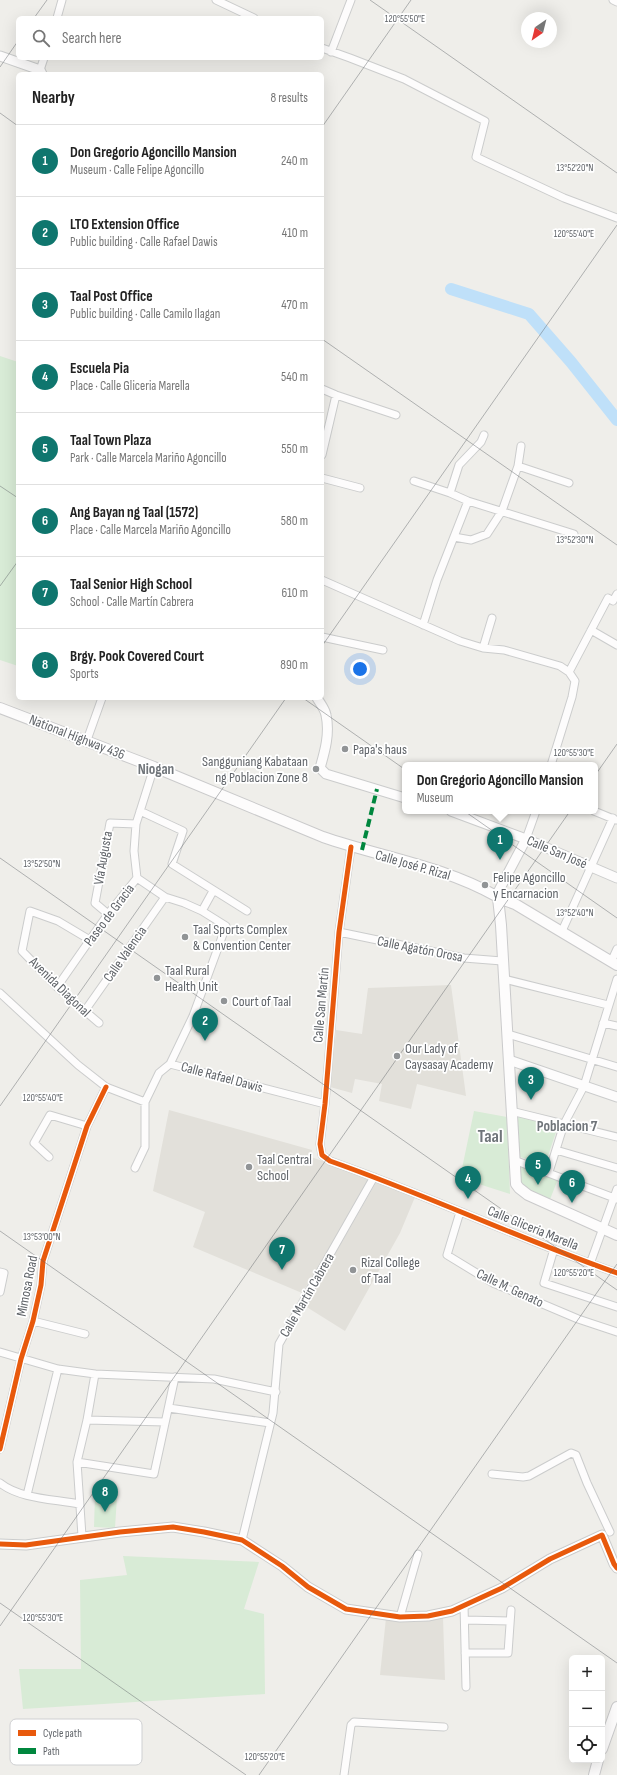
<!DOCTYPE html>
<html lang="en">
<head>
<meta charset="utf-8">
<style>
	body { margin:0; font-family:"Sofia Sans Condensed",sans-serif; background:#f2f2f2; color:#222 }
	.controls { position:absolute; right:12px; bottom:12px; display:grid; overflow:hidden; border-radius:6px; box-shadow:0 4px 16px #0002 }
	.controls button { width:36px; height:36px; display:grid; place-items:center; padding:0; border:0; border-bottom:1px solid #e0e0e0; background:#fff; color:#222; font:20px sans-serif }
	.compass { position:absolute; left:521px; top:12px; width:36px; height:36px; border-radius:50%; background:#fff; box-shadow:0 4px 16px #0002; rotate:215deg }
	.you { position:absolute; left:360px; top:669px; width:14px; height:14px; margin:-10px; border:3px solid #fff; border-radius:50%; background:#1a73e8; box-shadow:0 0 0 6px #1a73e833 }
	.badge { display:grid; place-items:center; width:26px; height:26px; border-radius:50%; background:#0f766e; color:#fff; font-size:13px; font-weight:700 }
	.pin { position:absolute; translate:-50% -33px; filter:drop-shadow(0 1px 2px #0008) }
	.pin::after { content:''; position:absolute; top:21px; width:14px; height:12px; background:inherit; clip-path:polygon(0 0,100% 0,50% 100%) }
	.popup { position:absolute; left:402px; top:762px; width:196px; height:52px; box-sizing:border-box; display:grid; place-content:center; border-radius:6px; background:#fff; filter:drop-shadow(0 1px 3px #0005); font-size:13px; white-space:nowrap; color:#767676 }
	.popup b { font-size:15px; color:#222 }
	.popup::after { content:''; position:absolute; left:50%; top:100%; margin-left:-8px; border:8px solid transparent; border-top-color:#fff }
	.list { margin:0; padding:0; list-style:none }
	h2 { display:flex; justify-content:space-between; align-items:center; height:52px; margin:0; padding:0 16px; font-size:17px }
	h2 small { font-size:13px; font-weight:400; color:#767676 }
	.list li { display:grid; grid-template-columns:26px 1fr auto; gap:12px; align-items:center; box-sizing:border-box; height:72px; padding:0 16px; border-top:1px solid #e0e0e0 }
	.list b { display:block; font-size:15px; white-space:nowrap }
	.list p { margin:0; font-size:13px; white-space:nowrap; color:#767676 }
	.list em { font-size:13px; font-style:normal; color:#767676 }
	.icon { flex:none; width:22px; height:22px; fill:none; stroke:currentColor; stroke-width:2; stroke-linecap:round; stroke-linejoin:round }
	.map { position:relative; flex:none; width:617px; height:1775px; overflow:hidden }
	.search { position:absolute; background:#fff; box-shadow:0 4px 16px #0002; left:16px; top:16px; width:308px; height:44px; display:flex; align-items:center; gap:10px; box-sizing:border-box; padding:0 14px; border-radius:6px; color:#767676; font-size:15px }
	.panel { position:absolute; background:#fff; box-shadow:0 4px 16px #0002; left:16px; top:72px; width:308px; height:628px; border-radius:6px }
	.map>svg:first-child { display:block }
</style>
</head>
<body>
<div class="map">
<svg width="617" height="1775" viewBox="0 0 617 1775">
	<rect width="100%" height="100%" fill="#efeeea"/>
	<!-- education -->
	<path fill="#e2e0da" d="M 451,985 L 466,1096 L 417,1084 L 411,1109 L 379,1101 L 382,1084 L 355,1079 L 352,1093 L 330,1087 L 336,1030 L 362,1034 L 368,988 Z
		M 169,1110 L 312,1150 L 311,1157 L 372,1178 L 348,1221 L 302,1293 L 193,1247 L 205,1212 L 153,1191 Z
		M 377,1181 L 415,1197 L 400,1233 L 345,1331 L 305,1306 Z
		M 443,1617 L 445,1680 L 380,1675 L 386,1618 L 415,1622 Z"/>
	<!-- green -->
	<path fill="#d8ebd6" d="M 0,356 L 18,362 L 18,666 L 0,660 Z
		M 474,1111 L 507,1117 L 510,1194 L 460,1178 Z
		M 514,1113 L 556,1125 L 557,1129 L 545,1165 L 517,1156 Z
		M 519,1166 L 558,1179 L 549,1202 L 535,1196 L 520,1183 Z
		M 95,1495 L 117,1497 L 115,1528 L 94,1527 Z
		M 123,1556 L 259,1562 L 244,1609 L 264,1614 L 265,1694 L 23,1709 L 19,1669 L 81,1669 L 80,1580 L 127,1575 Z"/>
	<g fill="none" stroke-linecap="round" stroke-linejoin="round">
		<!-- river -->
		<path stroke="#bfe0f9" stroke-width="12" d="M 451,289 L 529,314 L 571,362 L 617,420"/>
		<!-- minor casing -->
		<g stroke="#cbcccc" stroke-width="9">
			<path id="minor" d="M 216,0 L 254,18
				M 613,0 L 617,2
				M 57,18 L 62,0
				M 322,48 L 350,58 L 404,79 L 485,121 L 476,157 L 564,198 L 617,218
				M 331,52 L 351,0
				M 40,70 L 44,58
				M 322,389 L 336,395 L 396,415
				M 322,455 L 336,395
				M 518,466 L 569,483
				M 322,478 L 360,488
				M 414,481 L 450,493 L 468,501 L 574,534
				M 450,493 L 459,465 L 481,442 L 484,435
				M 454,537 L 471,540 L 487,534 L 502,511 L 518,466 L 521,446
				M 322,580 L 460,641 L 483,648 L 504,650 L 560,666 L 569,672 L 575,681 L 572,697 L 551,765
				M 423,625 L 437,580 L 468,501
				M 591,630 L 617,645
				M 322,637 L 383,650
				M 483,648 L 492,618
				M 569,672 L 608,598 L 613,601 L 617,594
				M 87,740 L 102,698
				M 140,811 L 183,831 L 172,864 L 247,911
				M 594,811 L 616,820
				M 526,839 L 536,811
				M 351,847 L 339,932 L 325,1104 L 320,1144 L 322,1155 L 330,1161 C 427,1195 520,1239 617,1273
				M 202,911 L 213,891
				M 108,914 L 95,903 L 110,823 L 136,824
				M 562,931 L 613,818
				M 339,932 L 464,958 L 502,961
				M 90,940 L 58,921 L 30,911 L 22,951 L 57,987 L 99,1023
				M 611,962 L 617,949
				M 504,979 L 608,1005
				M 57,987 L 108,914 L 137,878 L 134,851 L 136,824 L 154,767
				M 0,993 L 78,1065 L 106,1087 L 145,1102
				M 84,1012 L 165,897
				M 603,1023 L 617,1026
				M 508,1034 L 617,1067
				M 170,1064 L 325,1104
				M 511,1111 L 617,1137
				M 556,1150 L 617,1168
				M 49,1157 L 34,1143 L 50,1115 L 87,1126
				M 514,1160 L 617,1199
				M 135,1168 L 145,1147 L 145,1102 L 159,1073 L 170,1064 L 193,1016 L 226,926 L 202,911 L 184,903 L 165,897 L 137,878
				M 549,1172 L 564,1124 L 584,1086 L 617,979
				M 460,1212 L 447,1255 L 493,1283 L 578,1319 L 617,1332
				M 554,1249 L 544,1283 L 617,1307
				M 590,1264 L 617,1189
				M 0,1272 L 4,1273 L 0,1292
				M 33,1321 L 85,1334
				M 0,1352 L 58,1369 L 95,1374 L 214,1379 L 276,1392
				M 169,1408 L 270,1423
				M 87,1420 L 165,1422
				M 0,1449 L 21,1359 L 33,1321 L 41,1285 L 43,1261 L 87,1126 L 106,1087
				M 77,1462 L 154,1474 L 175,1377
				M 492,1474 L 523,1477 L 529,1476 L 571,1453 L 576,1455 L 587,1483 L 610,1532
				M 0,1483 C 20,1499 54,1499 79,1504
				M 27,1495 L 58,1369
				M 82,1536 L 77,1462 L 87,1420 L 95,1374
				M 242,1540 L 273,1413 L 279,1344 L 374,1177
				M 464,1605 L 466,1687
				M 400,1617 L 418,1554
				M 465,1620 L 510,1621
				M 465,1653 L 508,1653 L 511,1610
				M 344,1775 L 351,1725 L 354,1722 L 444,1727"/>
		</g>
		<!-- tertiary casing -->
		<g stroke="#cbcccc" stroke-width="11">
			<path id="tertiary" d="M 0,56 L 40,70 L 42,74
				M 317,698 C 320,703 325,709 326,715 C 330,733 325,751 320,768 L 326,774 L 405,798
				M 451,811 L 526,839 L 617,878
				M 496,896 L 526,839
				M 509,1060 L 617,1097
				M 0,1544 L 26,1545 L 120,1532 L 173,1527 L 204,1532 L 242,1540 L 282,1566 L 308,1587 L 346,1609 L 400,1617 L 428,1616 L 452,1611 L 502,1588 L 550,1559 L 602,1535 L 614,1564 L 617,1568"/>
		</g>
		<!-- secondary casing -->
		<g stroke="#cacacb" stroke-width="12">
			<path id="secondary" d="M 0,708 L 154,767 L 323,837 C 381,857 443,866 496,896 L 498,898 L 515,904 L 617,965
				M 498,898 L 501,925 L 516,1184 L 519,1188 L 528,1195 L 617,1235
				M 602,1749 L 617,1707
				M 594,1775 L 598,1760"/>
		</g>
		<!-- minor -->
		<use href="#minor" stroke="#fdfcfc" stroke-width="7"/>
		<!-- tertiary -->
		<use href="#tertiary" stroke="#fdfcfc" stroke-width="9"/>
		<!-- secondary -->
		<use href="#secondary" stroke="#fdfcfc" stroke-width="10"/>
		<!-- quiet -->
		<path stroke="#00873e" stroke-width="4" stroke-dasharray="8 4" stroke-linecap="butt" d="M 362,850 L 377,789"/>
		<!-- cycleway casing -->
		<g stroke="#fff" stroke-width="8">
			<path id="cycleway" d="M 351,847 L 339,932 L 325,1104 L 320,1144 L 322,1155 L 330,1161 C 427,1195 520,1239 617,1273
				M 0,1449 L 21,1359 L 33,1321 L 41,1285 L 43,1261 L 87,1126 L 106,1087
				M 0,1544 L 26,1545 L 120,1532 L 173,1527 L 204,1532 L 242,1540 L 282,1566 L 308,1587 L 346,1609 L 400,1617 L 428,1616 L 452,1611 L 502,1588 L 550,1559 L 602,1535 L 614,1564 L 617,1568"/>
		</g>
		<!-- cycleway -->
		<use href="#cycleway" stroke="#e8590c" stroke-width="5"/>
	</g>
	<!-- ticks -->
	<path fill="none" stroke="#5f6368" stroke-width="1" stroke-opacity="0.45" d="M 370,0 L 617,173M 34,18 L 47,0M 0,67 L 18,41M 0,113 L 18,126M 322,127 L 411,0M 322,339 L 617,545M 0,486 L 18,498M 0,586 L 18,561M 322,646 L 617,225M 303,698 L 617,918M 0,858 L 617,1290M 0,1106 L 286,698M 0,1231 L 617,1663M 0,1603 L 246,1775M 0,1626 L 617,744M 259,1775 L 617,1264"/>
	<!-- markers -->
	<g fill="#919496" stroke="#fff" stroke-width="1.5">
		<circle cx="345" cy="749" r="4"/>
		<circle cx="316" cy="769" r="4"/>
		<circle cx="485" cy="885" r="4"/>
		<circle cx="185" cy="937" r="4"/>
		<circle cx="157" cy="978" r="4"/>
		<circle cx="224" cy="1001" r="4"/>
		<circle cx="397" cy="1056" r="4"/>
		<circle cx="249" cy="1167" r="4"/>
		<circle cx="353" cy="1270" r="4"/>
	</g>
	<g text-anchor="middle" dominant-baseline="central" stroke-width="3.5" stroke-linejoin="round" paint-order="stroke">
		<!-- street labels -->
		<g font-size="14" fill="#5f6368" stroke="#fff">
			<text transform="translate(77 737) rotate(21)">National Highway 436</text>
			<text transform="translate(557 852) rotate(23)">Calle San José</text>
			<text transform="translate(103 858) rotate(-80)">Vía Augusta</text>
			<text transform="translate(413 865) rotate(16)">Calle José P. Rizal</text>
			<text transform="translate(109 915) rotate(-53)">Paseo de Gracia</text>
			<text transform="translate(420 949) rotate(11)">Calle Agatón Orosa</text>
			<text transform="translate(125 954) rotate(-55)">Calle Valencia</text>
			<text transform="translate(60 987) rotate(44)">Avenida Diagonal</text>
			<text transform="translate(321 1005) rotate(-85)">Calle San Martín</text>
			<text transform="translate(222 1077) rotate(15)">Calle Rafael Dawis</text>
			<text transform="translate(533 1228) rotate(22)">Calle Gliceria Marella</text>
			<text transform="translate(27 1286) rotate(-79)">Mimosa Road</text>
			<text transform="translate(510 1288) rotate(25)">Calle M. Genato</text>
			<text transform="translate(307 1295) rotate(-60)">Calle Martín Cabrera</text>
		</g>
		<!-- poi labels -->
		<g font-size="14" fill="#5f6368" stroke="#fff" text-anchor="start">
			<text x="353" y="749">Papa's haus</text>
			<text x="308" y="761" text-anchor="end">Sangguniang Kabataan<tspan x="308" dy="16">ng Poblacion Zone 8</tspan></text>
			<text x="493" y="877">Felipe Agoncillo<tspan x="493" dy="16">y Encarnacion</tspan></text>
			<text x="193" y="929">Taal Sports Complex<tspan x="193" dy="16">&amp; Convention Center</tspan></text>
			<text x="165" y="970">Taal Rural<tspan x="165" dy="16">Health Unit</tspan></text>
			<text x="232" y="1001">Court of Taal</text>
			<text x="405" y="1048">Our Lady of<tspan x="405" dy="16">Caysasay Academy</tspan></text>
			<text x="257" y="1159">Taal Central<tspan x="257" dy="16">School</tspan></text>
			<text x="361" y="1262">Rizal College<tspan x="361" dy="16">of Taal</tspan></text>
		</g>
		<!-- neighbourhood labels -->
		<g font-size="15" font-weight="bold" fill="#70757a" stroke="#fff">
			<text x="156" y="769">Niogan</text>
			<text x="567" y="1126">Poblacion 7</text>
		</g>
		<!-- district labels -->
		<g font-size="18" font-weight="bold" fill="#70757a" stroke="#fff">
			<text x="490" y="1136">Taal</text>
		</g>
	</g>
	<!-- legend -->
	<rect x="10" y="1719" width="132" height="46" rx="6" fill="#fff" stroke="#cfd0d2" stroke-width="1"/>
	<rect x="18" y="1730" width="18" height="6" fill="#e8590c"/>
	<rect x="18" y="1748" width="18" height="6" fill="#00873e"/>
	<g font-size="11" fill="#5f6368">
		<text x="43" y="1737">Cycle path</text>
		<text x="43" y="1755">Path</text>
	</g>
	<g font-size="10" text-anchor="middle" fill="#5f6368" stroke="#fff" stroke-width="3.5" stroke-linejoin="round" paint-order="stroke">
		<text x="405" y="22">120°55'50"E</text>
		<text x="575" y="171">13°52'20"N</text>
		<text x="574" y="237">120°55'40"E</text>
		<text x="575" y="543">13°52'30"N</text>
		<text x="574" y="756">120°55'30"E</text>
		<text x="42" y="867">13°52'50"N</text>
		<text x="575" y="916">13°52'40"N</text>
		<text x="43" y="1101">120°55'40"E</text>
		<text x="42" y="1240">13°53'00"N</text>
		<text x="574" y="1276">120°55'20"E</text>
		<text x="43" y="1621">120°55'30"E</text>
		<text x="265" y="1760">120°55'20"E</text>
	</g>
</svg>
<div class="controls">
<button>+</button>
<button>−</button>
<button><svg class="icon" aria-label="locate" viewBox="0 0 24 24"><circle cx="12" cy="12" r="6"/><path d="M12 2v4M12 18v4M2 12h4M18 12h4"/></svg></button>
</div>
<svg class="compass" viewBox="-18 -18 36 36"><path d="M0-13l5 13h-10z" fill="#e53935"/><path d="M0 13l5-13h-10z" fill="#767676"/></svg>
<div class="you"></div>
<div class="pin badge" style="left:500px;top:860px">1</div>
<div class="popup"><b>Don Gregorio Agoncillo Mansion</b>Museum</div>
<div class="pin badge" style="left:205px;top:1041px">2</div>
<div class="pin badge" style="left:531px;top:1100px">3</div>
<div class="pin badge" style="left:468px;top:1199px">4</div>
<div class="pin badge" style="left:538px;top:1185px">5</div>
<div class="pin badge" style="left:572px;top:1203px">6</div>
<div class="pin badge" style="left:282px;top:1270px">7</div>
<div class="pin badge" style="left:105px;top:1512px">8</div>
<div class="search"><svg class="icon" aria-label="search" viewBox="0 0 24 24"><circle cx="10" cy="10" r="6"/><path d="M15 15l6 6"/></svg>Search here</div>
<section class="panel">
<h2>Nearby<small>8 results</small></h2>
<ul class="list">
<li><span class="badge">1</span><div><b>Don Gregorio Agoncillo Mansion</b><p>Museum · Calle Felipe Agoncillo</p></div><em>240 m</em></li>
<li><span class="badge">2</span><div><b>LTO Extension Office</b><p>Public building · Calle Rafael Dawis</p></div><em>410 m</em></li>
<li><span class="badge">3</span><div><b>Taal Post Office</b><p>Public building · Calle Camilo Ilagan</p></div><em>470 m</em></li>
<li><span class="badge">4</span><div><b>Escuela Pia</b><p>Place · Calle Gliceria Marella</p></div><em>540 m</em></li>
<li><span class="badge">5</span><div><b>Taal Town Plaza</b><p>Park · Calle Marcela Mariño Agoncillo</p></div><em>550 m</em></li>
<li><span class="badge">6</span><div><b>Ang Bayan ng Taal (1572)</b><p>Place · Calle Marcela Mariño Agoncillo</p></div><em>580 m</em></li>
<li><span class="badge">7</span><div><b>Taal Senior High School</b><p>School · Calle Martín Cabrera</p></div><em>610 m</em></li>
<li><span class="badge">8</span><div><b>Brgy. Pook Covered Court</b><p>Sports</p></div><em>890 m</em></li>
</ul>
</section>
</div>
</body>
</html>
